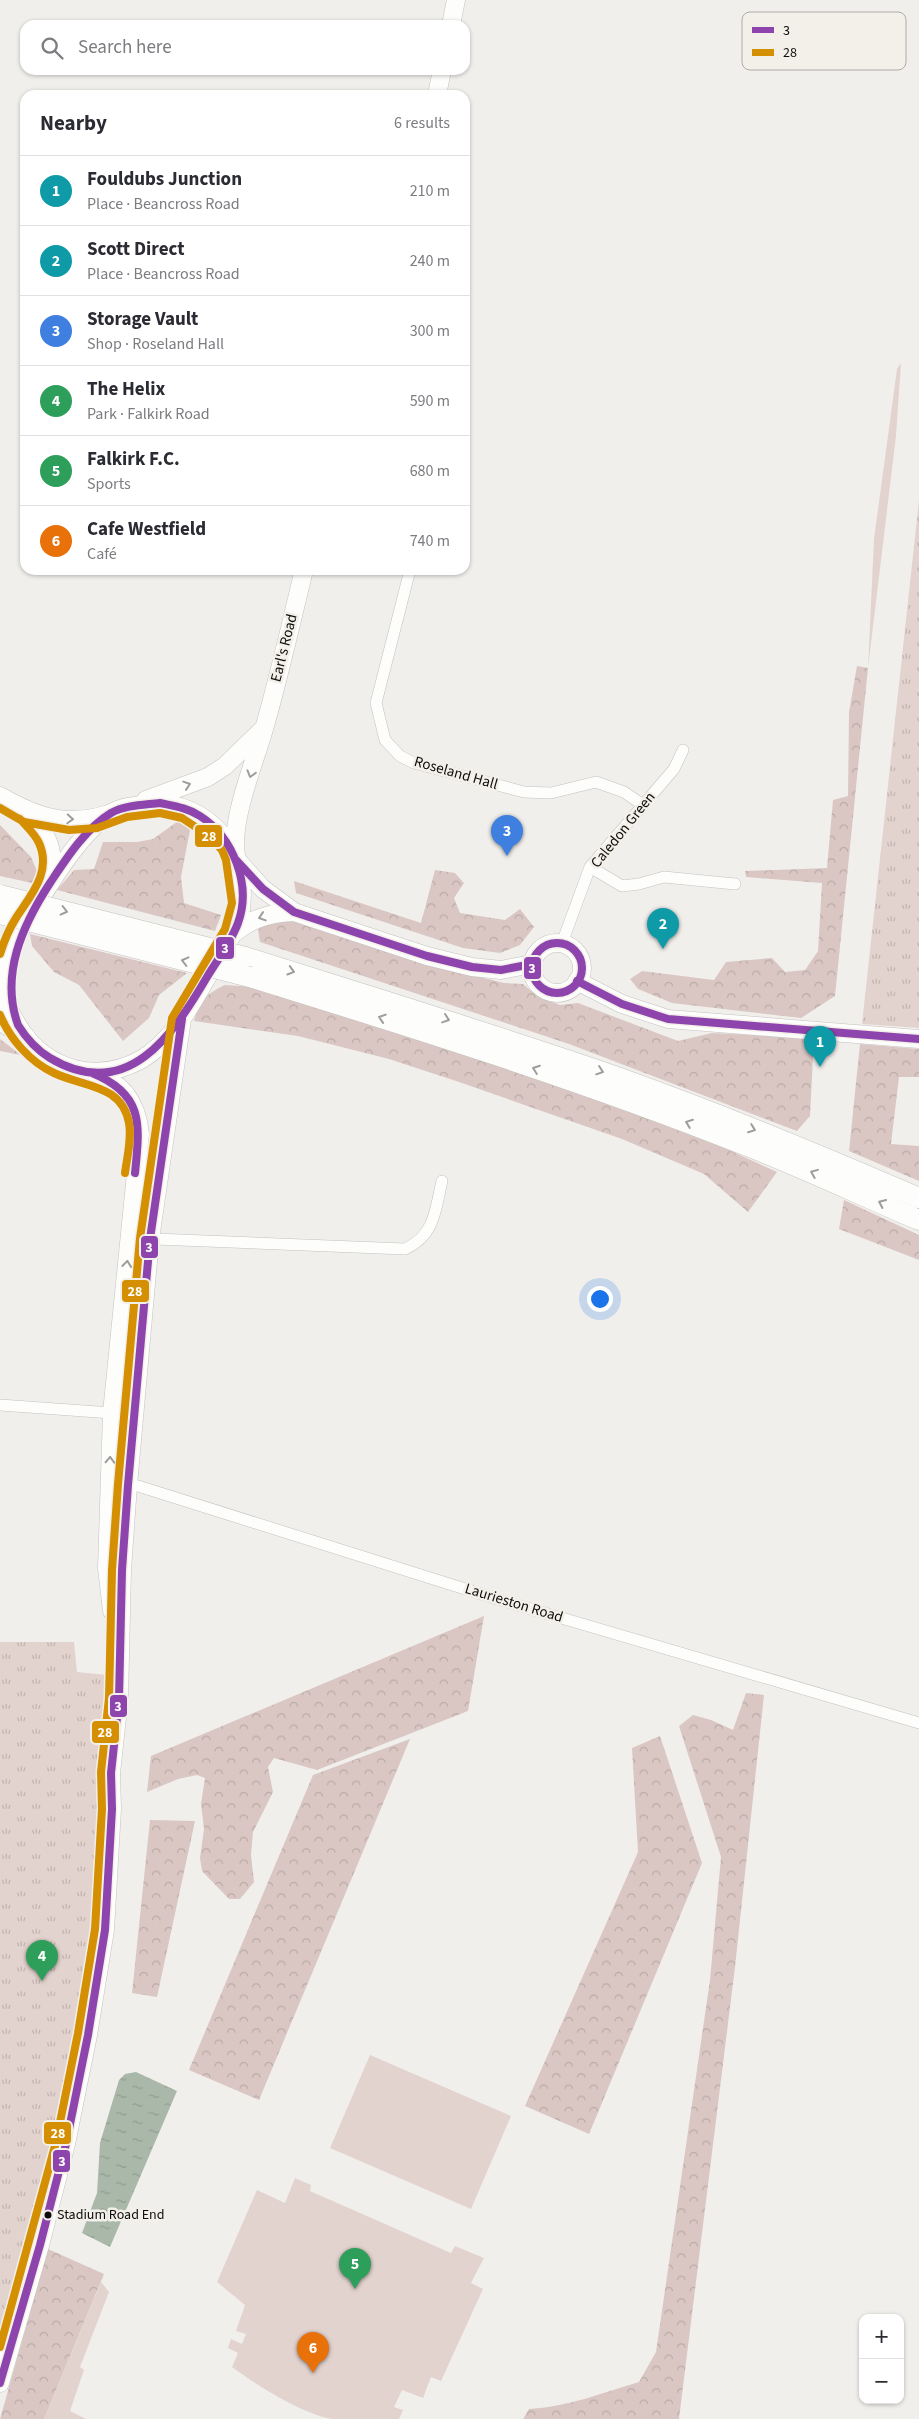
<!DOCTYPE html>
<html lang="en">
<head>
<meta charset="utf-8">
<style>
	body { margin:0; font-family:"Source Sans 3",sans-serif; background:#f2f2f3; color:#2b2b33 }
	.controls { position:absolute; right:15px; bottom:15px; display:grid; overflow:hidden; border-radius:10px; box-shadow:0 1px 4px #0004 }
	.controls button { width:45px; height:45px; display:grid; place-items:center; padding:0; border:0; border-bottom:1px solid #e1e1e2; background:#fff; color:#2b2b33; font:25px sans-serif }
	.you { position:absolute; left:599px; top:1298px; width:18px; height:18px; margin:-12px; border:4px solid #fff; border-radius:50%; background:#1a73e8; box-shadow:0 0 0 8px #1a73e833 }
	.badge { display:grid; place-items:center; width:32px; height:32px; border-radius:50%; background:#ea580c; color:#fff; font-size:16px; font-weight:700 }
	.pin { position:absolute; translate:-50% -41px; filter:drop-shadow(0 1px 2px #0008) }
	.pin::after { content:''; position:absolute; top:26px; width:18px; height:15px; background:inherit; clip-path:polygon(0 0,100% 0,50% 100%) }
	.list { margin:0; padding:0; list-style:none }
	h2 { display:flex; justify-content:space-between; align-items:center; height:65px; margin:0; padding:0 20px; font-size:21px }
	h2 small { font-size:16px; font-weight:400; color:#7c7c81 }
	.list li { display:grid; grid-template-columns:32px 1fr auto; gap:15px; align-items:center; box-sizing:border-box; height:70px; padding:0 20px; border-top:1px solid #e1e1e2 }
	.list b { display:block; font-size:19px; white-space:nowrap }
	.list p { margin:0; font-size:16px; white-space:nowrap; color:#7c7c81 }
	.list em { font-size:16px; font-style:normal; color:#7c7c81 }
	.icon { flex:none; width:28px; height:28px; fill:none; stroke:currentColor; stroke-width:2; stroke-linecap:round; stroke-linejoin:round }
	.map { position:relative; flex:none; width:919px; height:2419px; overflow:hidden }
	.search { position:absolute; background:#fff; box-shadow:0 1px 4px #0004; left:20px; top:20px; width:450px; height:55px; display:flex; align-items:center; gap:12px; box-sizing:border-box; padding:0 18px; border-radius:15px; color:#7c7c81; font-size:19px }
	.panel { position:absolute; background:#fff; box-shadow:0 1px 4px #0004; left:20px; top:90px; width:450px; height:485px; border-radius:15px }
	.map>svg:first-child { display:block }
</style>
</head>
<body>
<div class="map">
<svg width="919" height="2419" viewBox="0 0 919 2419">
	<defs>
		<pattern id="forest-crowns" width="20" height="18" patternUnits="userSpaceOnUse" patternTransform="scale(1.25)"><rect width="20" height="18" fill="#dac7c3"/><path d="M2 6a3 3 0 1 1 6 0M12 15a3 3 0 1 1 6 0" fill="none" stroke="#baaaa6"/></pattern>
		<pattern id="park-tufts" width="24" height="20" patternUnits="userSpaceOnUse" patternTransform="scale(1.25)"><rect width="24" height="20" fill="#e3d3cf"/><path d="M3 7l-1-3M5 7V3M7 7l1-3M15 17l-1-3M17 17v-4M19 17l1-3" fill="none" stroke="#c2b4b0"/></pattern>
		<pattern id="water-ripples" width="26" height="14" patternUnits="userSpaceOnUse" patternTransform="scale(1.25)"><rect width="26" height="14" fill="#a9b8a9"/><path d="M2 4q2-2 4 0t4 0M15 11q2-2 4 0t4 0" fill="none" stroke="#909d90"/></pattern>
	</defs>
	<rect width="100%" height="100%" fill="#f1efec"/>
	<!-- green -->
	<path fill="#e3d3cf" d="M 901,363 L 896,436 L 868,668 L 874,539 L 897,369 Z
		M 370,2055 L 511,2116 L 471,2209 L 330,2148 Z
		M 295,2178 L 311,2185 L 310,2191 L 451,2253 L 455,2246 L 484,2258 L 471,2283 L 483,2289 L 441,2381 L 431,2377 L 423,2398 L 402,2390 L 394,2407 L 403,2410 L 399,2419 C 378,2419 353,2419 332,2419 C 301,2413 258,2386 232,2367 L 238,2353 L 228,2348 L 231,2339 L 242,2344 L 246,2334 L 236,2331 L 245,2305 L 217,2282 L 257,2190 L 285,2203 Z
		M 101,2282 L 109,2292 L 80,2367 L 84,2370 L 70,2411 L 86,2419 L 44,2419 Z"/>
	<!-- forest -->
	<path fill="url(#forest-crowns)" d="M 857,666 L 868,668 L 835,996 L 801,1018 L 672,1003 L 638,989 L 630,979 L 642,971 L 714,980 L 726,962 L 772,958 L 785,972 L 805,970 L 818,951 L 822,883 L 746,877 L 745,871 L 827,868 L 833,800 L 848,796 L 849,712 Z
		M 181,819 L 190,830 L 181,877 L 184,903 L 221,915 L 215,931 L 57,890 L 74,870 L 94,869 L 103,842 L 137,842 L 153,839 Z
		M 0,825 L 31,857 L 37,871 L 32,883 L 0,876 Z
		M 435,870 L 455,873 L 464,883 L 454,898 L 460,913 L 505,920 L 520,909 L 534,927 L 520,945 L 500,953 L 463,948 L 296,893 L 294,881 L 421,923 Z
		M 290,917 L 432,965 L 504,983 L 523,984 L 537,996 L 560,1005 L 578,1003 L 678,1041 L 712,1033 L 814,1038 L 810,1116 L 797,1131 L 569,1044 L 260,942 L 258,930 L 270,918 Z
		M 30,934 L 187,973 L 159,995 L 149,1018 L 123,1041 L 79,985 L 54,972 L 32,946 Z
		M 225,985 L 255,987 L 561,1083 L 689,1132 L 777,1172 L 748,1212 L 704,1174 L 622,1139 L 459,1082 L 389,1059 L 298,1036 L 194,1021 C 200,1000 206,994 225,985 Z
		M 0,1039 L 21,1055 L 0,1051 Z
		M 860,1044 L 919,1049 L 919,1077 L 899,1077 L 891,1144 L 919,1146 L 919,1181 L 849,1151 Z
		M 844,1200 L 919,1235 L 919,1260 L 839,1229 Z
		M 484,1616 L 468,1711 L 317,1770 L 274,1758 L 268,1767 L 273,1792 L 253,1832 L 251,1855 L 254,1882 L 240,1899 L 229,1899 L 202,1871 L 200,1858 L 204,1829 L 201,1804 L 205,1778 L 197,1775 L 178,1779 L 147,1792 L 151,1756 Z
		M 746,1693 L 764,1695 L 735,1967 L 679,2419 L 523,2419 L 529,2409 C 567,2407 602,2393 639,2382 L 656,2352 L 710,1980 L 721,1857 L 679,1726 L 693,1715 L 711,1720 L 733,1730 Z
		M 660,1736 L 702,1863 L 589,2134 L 525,2106 L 638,1852 L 632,1748 Z
		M 410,1739 L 259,2100 L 189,2070 L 313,1775 Z
		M 150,1820 L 195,1821 L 157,1997 L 132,1993 Z
		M 48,2249 L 104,2274 L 44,2419 L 0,2419 Z"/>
	<!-- park -->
	<path fill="url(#park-tufts)" d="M 919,500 L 919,1028 L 862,1024 Z
		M 0,1642 L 74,1642 L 77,1672 L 107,1675 L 89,1946 L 80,2015 L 40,2245 L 0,2357 Z"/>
	<!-- water -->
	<path fill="url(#water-ripples)" d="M 136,2072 L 177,2091 L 110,2247 L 82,2233 L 97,2193 L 100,2143 L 119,2080 L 125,2074 Z"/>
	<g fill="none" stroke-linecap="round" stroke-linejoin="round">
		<!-- street casing -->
		<g stroke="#c4c2c0" stroke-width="12">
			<path id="street" d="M 410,570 L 376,703 L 385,740 L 400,756 L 414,763 L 524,792 L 551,793 L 596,782 L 624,792 L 643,805
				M 590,867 L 622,886 L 639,884 L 664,877 L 735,884
				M 562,943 L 590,867 L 674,769 L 683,750
				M 130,1238 L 405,1249 C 435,1235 435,1211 442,1181
				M 0,1405 L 112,1413 L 134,1413
				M 121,1486 L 138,1486 L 497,1599 L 919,1723"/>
		</g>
		<!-- primary casing -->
		<g stroke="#c4c2c0" stroke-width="19">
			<path id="primary" d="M 451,25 L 456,0
				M 437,95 L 442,70
				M 0,796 C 35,816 64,827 105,815
				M 146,800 L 208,777 L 225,766 L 263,729
				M 160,803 C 221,809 252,863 239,921 C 231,939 220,956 209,974 C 191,1004 174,1040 142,1059 C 98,1084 48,1071 20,1029 C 15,1021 9,1012 7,1002 C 1,978 8,955 18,933 C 42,898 76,834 111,813 C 126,805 144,805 160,803 Z
				M 27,812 C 49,837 56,849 49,883
				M 236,855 C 230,821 254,764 264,729 C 279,677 291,623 304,570
				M 237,860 L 263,889 L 294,912 L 427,956 L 472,967 L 501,970 L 532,964
				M 234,933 C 252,918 271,913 294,912
				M532 968a25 25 0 1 1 50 0a25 25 0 1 1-50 0Z
				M 577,981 L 622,1004 L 668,1019 L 919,1039
				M 93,1073 C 123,1082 137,1104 140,1134 L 112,1413 L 107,1568 L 112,1611
				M 0,2383 L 40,2245 L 66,2144 L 88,2035 L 105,1930 L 112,1809 L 111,1773 L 119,1699 L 122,1570 L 128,1485 L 150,1239 L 182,1019"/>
		</g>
		<!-- highway casing -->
		<g stroke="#c4c2c0" stroke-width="21">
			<path id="highway" d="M 245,957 C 362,994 480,1030 597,1070 C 706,1108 813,1152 919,1198
				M 250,977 C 415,1028 581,1080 742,1144 C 802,1167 860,1195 919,1220
				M 0,1020 L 25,1037"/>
		</g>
		<!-- street -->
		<use href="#street" stroke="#fdfdfc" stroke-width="11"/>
		<!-- primary -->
		<use href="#primary" stroke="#fdfdfc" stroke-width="18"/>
		<!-- highway -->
		<use href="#highway" stroke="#fdfdfc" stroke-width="20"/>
		<!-- highway-bridge casing -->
		<g stroke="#c4c2c0" stroke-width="21" stroke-linecap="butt">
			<path id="highway-bridge" d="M 0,895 L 245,957
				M 0,914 L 250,977"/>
		</g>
		<!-- highway-bridge -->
		<use href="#highway-bridge" stroke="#fdfdfc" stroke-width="20"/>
		<!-- bus-1 casing -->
		<g stroke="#f3f0ea" stroke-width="11">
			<path id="bus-1" d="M 160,803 C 174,806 188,808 200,816 C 233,837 252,885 238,923 C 231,942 218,959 207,977 C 173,1035 127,1104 50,1058 C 37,1050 26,1038 18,1025 C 0,975 22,926 50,883 C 66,859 85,829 111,813 C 125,805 144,805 160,803 Z
				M 236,860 L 263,889 L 294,912 L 427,956 L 472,967 L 501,970 L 532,964
				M532 968a25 25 0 1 1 50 0a25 25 0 1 1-50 0Z
				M 577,981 L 622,1004 L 668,1019 L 919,1039
				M 92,1073 C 144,1094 140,1124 135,1173
				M 0,2383 L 40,2245 L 66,2144 L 88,2035 L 105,1930 L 112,1809 L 111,1773 L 119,1699 L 122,1570 L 128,1485 L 150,1239 L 182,1019"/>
		</g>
		<!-- bus-2 casing -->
		<g stroke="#f3f0ea" stroke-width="11">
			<path id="bus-2" d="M 0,808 L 24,822 L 69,830 L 97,828 L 127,817 L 160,813 L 182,818 L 209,836 L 222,850 L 226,860 L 232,903 L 225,929 L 172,1018 L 140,1238 L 118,1484 L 112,1570 L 109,1698 L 101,1772 L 102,1809 L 95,1929 L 78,2033 L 56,2142 L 0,2347
				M 0,954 C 4,941 9,929 16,918 C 31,895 52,872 39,843 C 35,834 26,826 20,819
				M 0,1015 C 10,1039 30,1062 54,1073 C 83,1087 122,1084 129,1123 C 132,1139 127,1157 125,1173"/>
		</g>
		<!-- bus-1 -->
		<use href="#bus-1" stroke="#8e44ad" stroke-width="8"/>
		<!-- bus-2 -->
		<use href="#bus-2" stroke="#d48f02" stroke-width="8"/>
	</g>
	<!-- one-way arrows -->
	<defs><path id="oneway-chevron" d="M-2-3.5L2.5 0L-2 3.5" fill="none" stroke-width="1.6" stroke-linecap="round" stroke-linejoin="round" transform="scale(1.25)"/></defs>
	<g stroke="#9d9d9c">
		<use href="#oneway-chevron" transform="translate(251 774) rotate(106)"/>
		<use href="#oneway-chevron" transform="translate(187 785) rotate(-18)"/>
		<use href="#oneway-chevron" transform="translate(70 819) rotate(3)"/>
		<use href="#oneway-chevron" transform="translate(64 911) rotate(14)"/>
		<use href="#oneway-chevron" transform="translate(262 917) rotate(162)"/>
		<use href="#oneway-chevron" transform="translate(185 961) rotate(-166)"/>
		<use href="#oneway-chevron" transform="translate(291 971) rotate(16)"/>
		<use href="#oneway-chevron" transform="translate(382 1018) rotate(-162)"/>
		<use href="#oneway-chevron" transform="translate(446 1019) rotate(19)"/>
		<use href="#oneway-chevron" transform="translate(536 1069) rotate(-160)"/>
		<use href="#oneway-chevron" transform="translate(600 1071) rotate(19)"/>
		<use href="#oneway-chevron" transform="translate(689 1123) rotate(-159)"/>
		<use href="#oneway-chevron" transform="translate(752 1129) rotate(21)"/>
		<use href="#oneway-chevron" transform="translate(814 1173) rotate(-158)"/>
		<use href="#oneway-chevron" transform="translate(882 1203) rotate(-155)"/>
		<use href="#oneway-chevron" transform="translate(127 1264) rotate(-84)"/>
		<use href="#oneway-chevron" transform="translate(110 1460) rotate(-88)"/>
	</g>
	<!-- markers -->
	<circle fill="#0e0d0b" stroke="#f3f0ea" stroke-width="2" cx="48" cy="2215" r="4.5"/>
	<g text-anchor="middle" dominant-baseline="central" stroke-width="5" stroke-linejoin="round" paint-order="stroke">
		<!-- bus labels -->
		<g font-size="14" fill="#0e0d0b" stroke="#f3f0ea" text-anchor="start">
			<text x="57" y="2215">Stadium Road End</text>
		</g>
		<!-- street labels -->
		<g font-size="15" fill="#0e0d0b" stroke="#f3f0ea">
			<text transform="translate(284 648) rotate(-76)">Earl's Road</text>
			<text transform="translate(456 773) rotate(16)">Roseland Hall</text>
			<text transform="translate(623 830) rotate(-51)">Caledon Green</text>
			<text transform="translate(514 1603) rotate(17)">Laurieston Road</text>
		</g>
	</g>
	<!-- legend -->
	<rect x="742" y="12" width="164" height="58" rx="8" fill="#f3f0ea" stroke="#aeaca7" stroke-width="1"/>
	<rect x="752" y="27" width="22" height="6" fill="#8e44ad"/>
	<rect x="752" y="49" width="22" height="7" fill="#d48f02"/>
	<g font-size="14" fill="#0e0d0b">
		<text x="783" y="35">3</text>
		<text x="783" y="57">28</text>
	</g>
	<g stroke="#f3f0ea" stroke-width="2">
		<rect x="194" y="824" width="29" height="24" rx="5" fill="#d48f02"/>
		<rect x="215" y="936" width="20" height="24" rx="5" fill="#8e44ad"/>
		<rect x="523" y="956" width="19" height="24" rx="5" fill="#8e44ad"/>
		<rect x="140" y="1235" width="19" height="24" rx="5" fill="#8e44ad"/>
		<rect x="121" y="1279" width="29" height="24" rx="5" fill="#d48f02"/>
		<rect x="109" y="1694" width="19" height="24" rx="5" fill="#8e44ad"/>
		<rect x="91" y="1720" width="29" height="24" rx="5" fill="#d48f02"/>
		<rect x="43" y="2121" width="29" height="24" rx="5" fill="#d48f02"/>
		<rect x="52" y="2149" width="19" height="24" rx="5" fill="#8e44ad"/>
	</g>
	<g font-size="14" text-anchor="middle" font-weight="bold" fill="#fff">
		<text x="209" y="841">28</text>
		<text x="225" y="953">3</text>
		<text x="532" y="973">3</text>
		<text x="149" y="1252">3</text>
		<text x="135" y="1296">28</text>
		<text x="118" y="1711">3</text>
		<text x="105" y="1737">28</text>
		<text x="58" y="2138">28</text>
		<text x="62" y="2166">3</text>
	</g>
</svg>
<div class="controls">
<button>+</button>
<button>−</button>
</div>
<div class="you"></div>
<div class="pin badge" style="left:820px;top:1067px;background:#0f9aa8">1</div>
<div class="pin badge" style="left:663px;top:949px;background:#0f9aa8">2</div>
<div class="pin badge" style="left:507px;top:856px;background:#3f7fe0">3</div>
<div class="pin badge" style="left:42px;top:1981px;background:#2e9e5b">4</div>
<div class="pin badge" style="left:355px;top:2289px;background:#2e9e5b">5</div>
<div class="pin badge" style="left:313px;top:2373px;background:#e8710a">6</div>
<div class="search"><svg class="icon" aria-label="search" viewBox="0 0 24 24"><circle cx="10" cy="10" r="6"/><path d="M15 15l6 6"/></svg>Search here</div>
<section class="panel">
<h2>Nearby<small>6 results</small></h2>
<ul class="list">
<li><span class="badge" style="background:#0f9aa8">1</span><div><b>Fouldubs Junction</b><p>Place · Beancross Road</p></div><em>210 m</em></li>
<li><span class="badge" style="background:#0f9aa8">2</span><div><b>Scott Direct</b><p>Place · Beancross Road</p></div><em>240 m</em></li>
<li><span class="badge" style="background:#3f7fe0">3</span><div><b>Storage Vault</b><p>Shop · Roseland Hall</p></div><em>300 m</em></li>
<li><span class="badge" style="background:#2e9e5b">4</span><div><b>The Helix</b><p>Park · Falkirk Road</p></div><em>590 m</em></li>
<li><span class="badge" style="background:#2e9e5b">5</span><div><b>Falkirk F.C.</b><p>Sports</p></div><em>680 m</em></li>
<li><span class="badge" style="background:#e8710a">6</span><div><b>Cafe Westfield</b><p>Café</p></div><em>740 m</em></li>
</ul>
</section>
</div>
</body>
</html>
